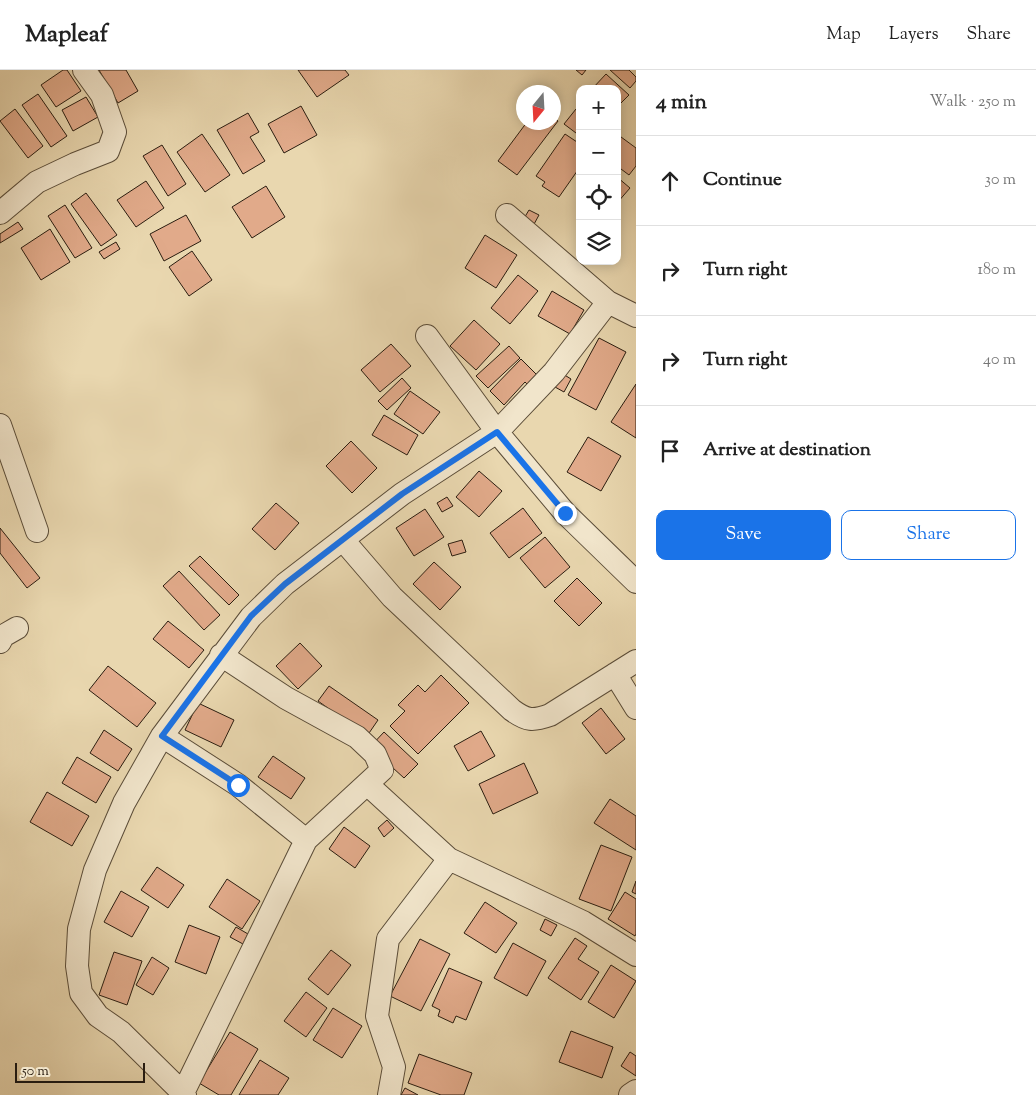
<!DOCTYPE html>
<html lang="en">
<head>
<meta charset="utf-8">
<style>
	body { margin:0; font-family:"Sorts Mill Goudy",serif; background:#f2f2f2; color:#222 }
	.controls { position:absolute; right:15px; top:15px; display:grid; overflow:hidden; border-radius:10px; box-shadow:0 2px 12px #0003 }
	.controls button { width:45px; height:45px; display:grid; place-items:center; padding:0; border:0; border-bottom:1px solid #e0e0e0; background:#fff; color:#222; font:25px sans-serif }
	.compass { position:absolute; left:516px; top:15px; width:45px; height:45px; border-radius:50%; background:#fff; box-shadow:0 2px 12px #0003; rotate:198deg }
	.scale { position:absolute; left:15px; bottom:12px; width:130px; box-sizing:border-box; padding-left:5px; border:2px solid #2a1d10; border-top:0; font-size:14px; line-height:18px; white-space:nowrap; color:#2a1d10; -webkit-text-stroke:4px #f1e5cb; paint-order:stroke }
	.stop { position:absolute; width:15px; height:15px; margin:-11px; border:4px solid #1a73e8; border-radius:50%; background:#fff }
	.stop.end { background:#1a73e8; border-color:#fff; box-shadow:0 1px 5px #0008 }
	.list { margin:0; padding:0; list-style:none }
	h2 { display:flex; justify-content:space-between; align-items:center; height:65px; margin:0; padding:0 20px; font-size:21px }
	h2 small { font-size:16px; font-weight:400; color:#767676 }
	.list li { display:grid; grid-template-columns:32px 1fr auto; gap:15px; align-items:center; box-sizing:border-box; height:90px; padding:0 20px; border-top:1px solid #e0e0e0 }
	.list b { display:block; font-size:19px; white-space:nowrap }
	.list em { font-size:16px; font-style:normal; color:#767676 }
	.actions { display:flex; gap:10px; padding:15px 20px }
	.actions a { flex:1; padding:11px 0; border:1px solid #1a73e8; border-radius:10px; text-align:center; font-size:18px; color:#1a73e8 }
	.actions .main { background:#1a73e8; color:#fff }
	.icon { flex:none; width:28px; height:28px; fill:none; stroke:currentColor; stroke-width:2; stroke-linecap:round; stroke-linejoin:round }
	.map { position:relative; flex:none; width:636px; height:1025px; overflow:hidden }
	header { display:flex; align-items:center; gap:30px; box-sizing:border-box; height:70px; padding:0 25px; background:#fff; border-bottom:1px solid #e0e0e0 }
	header strong { font-size:24px }
	nav { display:flex; gap:28px; margin-inline-start:auto; font-size:18px }
	main { display:flex }
	aside { flex:1; background:#fff }
	.map>svg:first-child { display:block }
</style>
</head>
<body>
<header>
<strong>Mapleaf</strong>
<nav><a>Map</a><a>Layers</a><a>Share</a></nav>
</header>
<main>
<div class="map">
<svg width="636" height="1025" viewBox="0 0 636 1025">
	<rect width="100%" height="100%" fill="#e9d7af"/>
	<filter id="stains"><feTurbulence type="fractalNoise" baseFrequency=".004" numOctaves="4"/><feColorMatrix values="0 0 0 0 .2 0 0 0 0 .09 0 0 0 0 .02 0 0 0 .5 -.17"/></filter>
	<radialGradient id="worn" r=".72"><stop offset=".6" stop-color="#630" stop-opacity="0"/><stop offset="1" stop-color="#630" stop-opacity=".3"/></radialGradient>
	<!-- building -->
	<path fill="#e1aa8a" stroke="#2a1d10" d="M 63,0 L 67,0 L 81,21 L 56,37 L 41,15 Z
		M 99,0 L 126,0 L 138,21 L 118,33 Z
		M 298,0 L 345,0 L 349,5 L 317,27 Z
		M 576,0 L 586,0 L 582,5 Z
		M 610,0 L 629,0 L 636,7 L 636,11 L 630,18 Z
		M 606,4 L 629,25 L 617,37 L 617,19 L 592,19 Z
		M 38,24 L 67,66 L 51,77 L 22,35 Z
		M 86,27 L 98,47 L 73,61 L 62,40 Z
		M 301,36 L 317,65 L 284,83 L 268,54 Z
		M 15,39 L 43,76 L 28,88 L 0,51 Z
		M 576,39 L 580,42 L 580,66 L 564,54 Z
		M 248,43 L 259,62 L 250,67 L 265,91 L 243,104 L 217,60 Z
		M 554,48 L 558,51 L 517,105 L 498,91 L 527,52 L 554,52 Z
		M 202,64 L 230,105 L 205,122 L 177,82 Z
		M 565,64 L 580,74 L 580,97 L 559,127 L 542,116 L 545,112 L 536,106 Z
		M 617,64 L 636,78 L 636,96 L 629,105 L 617,96 Z
		M 162,75 L 186,114 L 168,126 L 143,86 Z
		M 617,107 L 630,118 L 617,133 Z
		M 146,111 L 164,138 L 136,157 L 117,130 Z
		M 266,116 L 285,147 L 252,168 L 232,137 Z
		M 86,123 L 117,165 L 101,176 L 71,134 Z
		M 65,135 L 92,178 L 75,188 L 48,146 Z
		M 529,140 L 539,145 L 533,156 L 523,150 Z
		M 186,145 L 201,171 L 164,191 L 150,164 Z
		M 18,152 L 23,159 L 0,173 L 0,164 Z
		M 50,159 L 70,192 L 41,210 L 21,178 Z
		M 485,165 L 517,185 L 496,218 L 465,198 Z
		M 116,172 L 120,179 L 104,189 L 99,182 Z
		M 192,181 L 212,210 L 189,226 L 169,197 Z
		M 518,205 L 538,221 L 510,254 L 491,238 Z
		M 552,221 L 584,240 L 570,264 L 538,246 Z
		M 474,250 L 500,274 L 476,300 L 450,276 Z
		M 599,268 L 626,282 L 596,340 L 568,325 Z
		M 391,274 L 411,296 L 380,322 L 361,300 Z
		M 509,276 L 520,288 L 488,318 L 476,306 Z
		M 521,289 L 538,306 L 529,316 L 525,312 L 504,335 L 490,321 Z
		M 563,304 L 571,309 L 564,322 L 555,317 Z
		M 402,308 L 411,318 L 387,340 L 378,331 Z
		M 636,314 L 636,368 L 611,352 Z
		M 410,321 L 440,342 L 423,364 L 394,344 Z
		M 384,345 L 418,365 L 407,385 L 372,365 Z
		M 588,367 L 621,386 L 601,421 L 567,402 Z
		M 351,371 L 377,398 L 352,423 L 326,396 Z
		M 479,401 L 502,421 L 479,447 L 456,427 Z
		M 447,427 L 453,436 L 442,442 L 437,433 Z
		M 276,433 L 299,453 L 275,480 L 252,459 Z
		M 523,438 L 542,463 L 509,488 L 490,463 Z
		M 425,439 L 444,467 L 414,486 L 396,458 Z
		M 0,458 L 40,508 L 27,518 L 0,483 Z
		M 545,467 L 570,497 L 545,518 L 520,488 Z
		M 462,470 L 466,482 L 452,486 L 448,474 Z
		M 200,486 L 239,525 L 229,535 L 189,496 Z
		M 434,492 L 461,517 L 440,540 L 413,514 Z
		M 179,501 L 220,545 L 204,560 L 163,516 Z
		M 577,508 L 602,533 L 579,556 L 554,531 Z
		M 168,551 L 204,580 L 189,598 L 153,569 Z
		M 300,573 L 322,596 L 298,619 L 276,596 Z
		M 108,596 L 156,633 L 137,657 L 89,620 Z
		M 441,605 L 469,633 L 418,684 L 390,656 L 405,641 L 398,635 L 418,615 L 425,622 Z
		M 329,616 L 378,650 L 367,666 L 318,631 Z
		M 198,633 L 234,650 L 221,677 L 185,660 Z
		M 601,638 L 625,669 L 606,684 L 582,653 Z
		M 104,660 L 132,679 L 118,701 L 90,683 Z
		M 481,661 L 495,686 L 468,701 L 454,676 Z
		M 384,662 L 418,694 L 404,708 L 370,677 Z
		M 273,686 L 305,708 L 291,729 L 258,707 Z
		M 77,687 L 111,707 L 96,733 L 62,713 Z
		M 524,693 L 538,723 L 493,744 L 479,714 Z
		M 47,722 L 89,746 L 72,776 L 30,752 Z
		M 610,729 L 636,746 L 636,780 L 594,753 Z
		M 387,750 L 394,758 L 384,767 L 378,758 Z
		M 344,757 L 370,776 L 355,798 L 329,779 Z
		M 601,775 L 632,787 L 611,841 L 579,829 Z
		M 157,797 L 184,815 L 168,838 L 141,820 Z
		M 227,809 L 260,831 L 242,859 L 209,837 Z
		M 636,811 L 636,824 L 632,822 Z
		M 121,821 L 149,837 L 132,867 L 104,852 Z
		M 625,822 L 636,829 L 636,864 L 635,866 L 608,849 Z
		M 485,832 L 517,853 L 496,883 L 464,863 Z
		M 545,849 L 557,855 L 551,866 L 540,860 Z
		M 189,855 L 220,867 L 206,904 L 175,892 Z
		M 236,857 L 248,864 L 243,874 L 230,867 Z
		M 575,868 L 587,876 L 578,889 L 599,902 L 581,930 L 548,908 Z
		M 420,869 L 450,884 L 421,941 L 390,926 Z
		M 513,873 L 546,891 L 527,926 L 494,908 Z
		M 331,880 L 351,895 L 328,925 L 308,909 Z
		M 114,882 L 142,891 L 127,935 L 99,925 Z
		M 152,887 L 169,898 L 153,925 L 136,915 Z
		M 611,895 L 636,911 L 614,948 L 588,932 Z
		M 449,898 L 482,912 L 466,950 L 456,946 L 453,953 L 438,946 L 440,940 L 432,936 Z
		M 306,922 L 327,938 L 306,967 L 284,951 Z
		M 333,938 L 362,956 L 342,988 L 313,970 Z
		M 571,961 L 613,977 L 602,1008 L 559,992 Z
		M 230,962 L 258,979 L 231,1025 L 219,1025 L 199,1013 Z
		M 630,982 L 636,986 L 636,1006 L 621,996 Z
		M 419,984 L 472,1003 L 464,1025 L 441,1025 L 408,1013 Z
		M 260,990 L 289,1008 L 278,1025 L 239,1025 Z
		M 405,1018 L 418,1025 L 401,1025 Z"/>
	<g fill="none" stroke-linecap="round" stroke-linejoin="round">
		<!-- minor casing -->
		<g stroke="#5a4c38" stroke-width="24">
			<path id="minor" d="M 0,143 L 37,112 L 75,94 L 108,81 L 115,62 L 102,25 L 84,0
				M 507,145 L 608,232 L 636,246
				M 427,266 L 497,362 L 565,443 L 636,512
				M 0,355 L 37,461
				M 343,470 L 392,527 L 512,640 C 527,651 533,651 550,645 L 636,591
				M 0,572 L 3,566 L 17,558
				M 615,604 L 636,638
				M 162,666 L 238,715 L 306,770
				M 367,714 L 449,789 L 583,852 L 636,885
				M 183,1023 L 306,770 L 382,700 L 375,684 L 357,667 L 286,628 L 221,585
				M 185,1025 L 121,962 L 98,946 L 81,923 L 77,896 L 79,859 L 95,800 L 124,733 L 162,666 L 251,547 L 285,514 L 402,424 L 497,362 L 554,302 L 608,232
				M 389,1025 L 394,997 L 377,946 L 388,869 L 449,789
				M 630,1025 L 636,1021"/>
		</g>
		<!-- minor -->
		<use href="#minor" stroke="#f1e5cb" stroke-width="22"/>
	</g>
	<g fill="none" stroke-linecap="round" stroke-linejoin="round">
		<!-- route -->
		<path stroke="#1a73e8" stroke-width="6" d="M 238,715 L 162,666 L 251,546 L 285,514 L 402,424 L 497,362 L 565,443"/>
	</g>
	<rect width="100%" height="100%" filter="url(#stains)"/>
	<rect width="100%" height="100%" fill="url(#worn)"/>
</svg>
<div class="controls">
<button>+</button>
<button>−</button>
<button><svg class="icon" aria-label="locate" viewBox="0 0 24 24"><circle cx="12" cy="12" r="6"/><path d="M12 2v4M12 18v4M2 12h4M18 12h4"/></svg></button>
<button><svg class="icon" aria-label="layers" viewBox="0 0 24 24"><path d="M12 4l9 5-9 5-9-5zM3 14l9 5 9-5"/></svg></button>
</div>
<svg class="compass" viewBox="-18 -18 36 36"><path d="M0-13l5 13h-10z" fill="#e53935"/><path d="M0 13l5-13h-10z" fill="#767676"/></svg>
<div class="scale">50 m</div>
<div class="stop" style="left:238px;top:715px"></div>
<div class="stop end" style="left:565px;top:443px"></div>
</div>
<aside>
<h2>4 min<small>Walk · 250 m</small></h2>
<ul class="list">
<li><svg class="icon" aria-label="ahead" viewBox="0 0 24 24"><path d="M12 20V5M6 11l6-6 6 6"/></svg><div><b>Continue</b></div><em>30 m</em></li>
<li><svg class="icon" aria-label="right" viewBox="0 0 24 24"><path d="M7 20v-9h11M14 6l5 5-5 5"/></svg><div><b>Turn right</b></div><em>180 m</em></li>
<li><svg class="icon" aria-label="right" viewBox="0 0 24 24"><path d="M7 20v-9h11M14 6l5 5-5 5"/></svg><div><b>Turn right</b></div><em>40 m</em></li>
<li><svg class="icon" aria-label="arrive" viewBox="0 0 24 24"><path d="M6 21V4h12l-3 4 3 4H6"/></svg><div><b>Arrive at destination</b></div></li>
</ul>
<div class="actions"><a class="main">Save</a><a>Share</a></div>
</aside>
</main>
</body>
</html>
